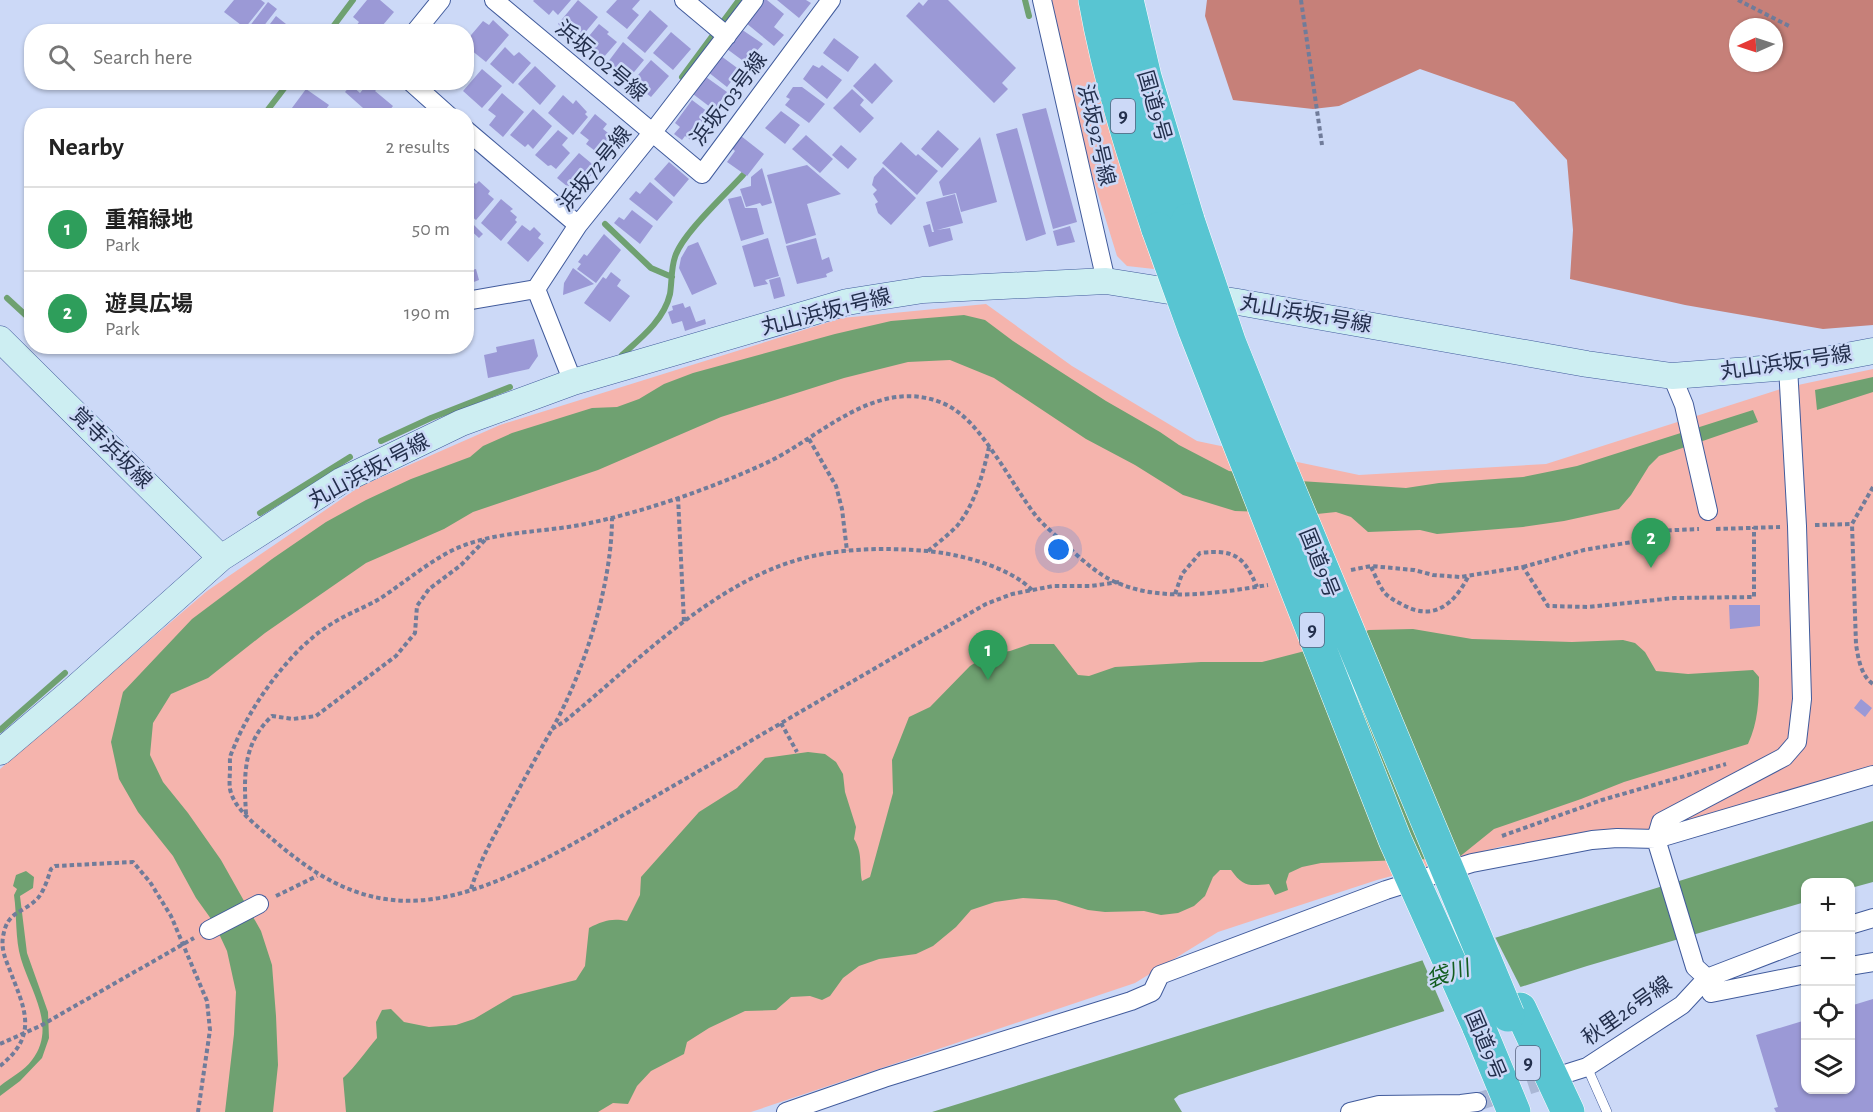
<!DOCTYPE html>
<html lang="en">
<head>
<meta charset="utf-8">
<style>
	body { margin:0; font-family:"Alegreya Sans","Noto Sans JP",sans-serif; background:#f2f2f2; color:#222 }
	.controls { position:absolute; right:18px; bottom:18px; display:grid; overflow:hidden; border-radius:12px; box-shadow:0 2px 4px #0004 }
	.controls button { width:54px; height:54px; display:grid; place-items:center; padding:0; border:0; border-bottom:2px solid #e0e0e0; background:#fff; color:#222; font:30px sans-serif }
	.compass { position:absolute; left:1729px; top:18px; width:54px; height:54px; border-radius:50%; background:#fff; box-shadow:0 2px 4px #0004; rotate:267deg }
	.you { position:absolute; left:1059px; top:550px; width:21px; height:21px; margin:-15px; border:4px solid #fff; border-radius:50%; background:#1a73e8; box-shadow:0 0 0 9px #1a73e833 }
	.badge { display:grid; place-items:center; width:39px; height:39px; border-radius:50%; background:#8f6d11; color:#fff; font-size:20px; font-weight:700 }
	.pin { position:absolute; translate:-50% -50px; filter:drop-shadow(0 2px 3px #0008) }
	.pin::after { content:''; position:absolute; top:32px; width:21px; height:18px; background:inherit; clip-path:polygon(0 0,100% 0,50% 100%) }
	.list { margin:0; padding:0; list-style:none }
	h2 { display:flex; justify-content:space-between; align-items:center; height:78px; margin:0; padding:0 24px; font-size:26px }
	h2 small { font-size:20px; font-weight:400; color:#767676 }
	.list li { display:grid; grid-template-columns:39px 1fr auto; gap:18px; align-items:center; box-sizing:border-box; height:84px; padding:0 24px; border-top:2px solid #e0e0e0 }
	.list b { display:block; font-size:22px; white-space:nowrap }
	.list p { margin:0; font-size:20px; white-space:nowrap; color:#767676 }
	.list em { font-size:20px; font-style:normal; color:#767676 }
	.icon { flex:none; width:33px; height:33px; fill:none; stroke:currentColor; stroke-width:2; stroke-linecap:round; stroke-linejoin:round }
	.map { position:relative; flex:none; width:1873px; height:1112px; overflow:hidden }
	.search { position:absolute; background:#fff; box-shadow:0 2px 4px #0004; left:24px; top:24px; width:450px; height:66px; display:flex; align-items:center; gap:15px; box-sizing:border-box; padding:0 21px; border-radius:24px; color:#767676; font-size:22px }
	.panel { position:absolute; background:#fff; box-shadow:0 2px 4px #0004; left:24px; top:108px; width:450px; height:246px; border-radius:24px }
	.map>svg:first-child { display:block }
</style>
</head>
<body>
<div class="map">
<svg width="1873" height="1112" viewBox="0 0 1873 1112">
	<rect width="100%" height="100%" fill="#ccd9f7"/>
	<!-- green -->
	<path fill="#f5b4ad" d="M 1049,0 L 1081,0 L 1143,234 L 1154,269 L 1127,266 L 1117,256 L 1085,152 Z
		M 986,304 L 1072,366 L 1197,441 L 1359,475 L 1546,464 L 1784,388 L 1873,369 L 1873,769 L 1672,830 L 1503,846 L 1377,880 L 1218,932 L 1135,983 L 751,1112 L 0,1112 L 0,769 L 207,591 L 359,487 L 500,425 L 842,318 Z"/>
	<!-- forest -->
	<path fill="#c68079" fill-rule="evenodd" d="M 1207,0 L 1873,0 L 1873,325 L 1823,329 L 1685,305 L 1570,279 L 1573,230 L 1567,160 L 1514,102 L 1420,69 L 1339,106 L 1313,109 L 1233,100 L 1205,16 ZM 1738,27 L 1774,27 L 1774,63 L 1738,63 Z"/>
	<!-- water -->
	<path fill="#6fa171" d="M 964,315 L 985,320 L 1013,341 L 1106,401 L 1160,432 L 1179,445 L 1229,471 L 1300,481 L 1406,488 L 1439,483 L 1523,477 L 1577,466 L 1753,410 L 1758,422 L 1659,456 L 1649,466 L 1631,495 L 1619,509 L 1564,521 L 1523,527 L 1437,534 L 1420,530 L 1368,532 L 1351,517 L 1336,512 L 1317,514 L 1235,511 L 1183,495 L 1135,465 L 1086,439 L 994,378 L 950,360 L 908,362 L 844,378 L 721,417 L 598,470 L 473,512 L 444,529 L 366,563 L 265,633 L 208,678 L 171,694 L 153,723 L 150,755 L 163,782 L 188,813 L 221,860 L 261,931 L 272,965 L 276,1016 L 278,1065 L 273,1112 L 225,1112 L 234,1034 L 236,992 L 227,951 L 214,923 L 196,898 L 173,856 L 138,812 L 119,779 L 111,742 L 123,692 L 192,619 L 272,559 L 326,522 L 366,500 L 411,479 L 470,457 L 483,446 L 512,433 L 592,408 L 617,407 L 639,399 L 664,384 L 693,373 L 835,334 L 891,321 Z
		M 1873,377 L 1873,392 L 1817,410 L 1815,390 Z
		M 1413,629 L 1472,639 L 1572,642 L 1623,640 L 1635,643 L 1645,652 L 1656,671 L 1688,674 L 1753,670 L 1759,677 C 1759,701 1758,722 1748,744 L 1624,782 L 1581,799 L 1494,829 L 1458,858 L 1321,863 L 1302,867 L 1289,873 L 1286,882 L 1288,890 L 1275,895 L 1269,884 C 1249,886 1243,887 1231,870 L 1220,870 L 1213,877 L 1205,896 L 1194,906 L 1178,913 L 1161,915 L 1144,911 L 1105,912 L 1088,910 L 1056,900 L 1023,898 L 995,902 L 971,910 L 956,927 L 933,946 L 916,954 L 879,959 L 859,966 L 843,978 L 830,996 L 822,1000 L 810,996 L 791,997 L 776,1010 L 745,1011 L 709,1028 L 687,1042 L 684,1054 L 651,1071 L 637,1086 L 628,1104 L 613,1103 L 598,1112 L 346,1112 L 343,1078 C 356,1066 365,1052 377,1038 L 376,1022 L 382,1010 L 391,1009 L 404,1022 L 429,1027 L 456,1025 L 474,1019 L 513,996 L 576,980 L 585,966 L 589,928 C 603,921 611,918 627,921 L 640,895 L 641,877 L 699,812 L 737,788 L 765,758 L 808,752 L 825,754 L 836,762 L 843,774 L 845,792 L 856,827 L 854,839 C 863,853 859,865 862,881 L 870,877 L 893,793 L 892,760 L 909,717 L 930,707 L 970,666 L 989,654 L 1010,651 L 1030,644 L 1054,644 L 1078,675 L 1089,676 L 1115,667 L 1201,662 L 1262,662 L 1301,652 L 1369,630 Z
		M 1873,821 L 1873,882 L 1851,888 L 1850,882 L 1806,882 L 1805,902 L 1587,966 L 1179,1095 L 1174,1099 L 1182,1112 L 932,1112 Z
		M 26,871 L 34,877 L 33,888 L 20,896 L 27,953 L 48,1012 L 49,1038 L 42,1058 L 20,1081 L 0,1096 L 0,1086 C 11,1077 24,1071 32,1060 C 57,1027 31,992 21,959 C 15,939 17,915 14,895 L 17,889 L 13,886 L 16,875 Z"/>
	<!-- pier -->
	<path fill="#ccd9f7" d="M 1494,935 L 1522,990 L 1446,1015 L 1421,957 Z"/>
	<g fill="none" stroke-linecap="round" stroke-linejoin="round">
		<!-- stream -->
		<path stroke="#6fa171" stroke-width="6" d="M 1025,0 L 1029,16
			M 329,32 L 353,0
			M 682,77 L 739,0
			M 263,116 L 289,82
			M 605,224 L 651,268 L 672,277
			M 7,298 L 32,321
			M 622,355 C 641,338 664,320 670,294 C 672,282 671,268 675,257 C 682,234 726,194 743,175
			M 381,441 L 431,418 L 510,387
			M 260,513 L 350,457
			M 0,730 L 65,673"/>
	</g>
	<!-- building -->
	<path fill="#9b99d6" d="M 234,0 L 261,0 L 265,3 L 245,28 L 224,12 Z
		M 367,0 L 380,0 L 394,12 L 377,32 L 363,32 L 356,26 L 359,22 L 353,17 Z
		M 534,0 L 571,0 L 558,15 L 553,10 L 549,15 L 533,1 Z
		M 578,0 L 598,17 L 578,41 L 558,24 Z
		M 617,0 L 640,0 L 632,9 L 639,15 L 627,29 L 606,12 Z
		M 764,0 L 767,0 L 784,14 L 774,27 L 784,35 L 774,46 L 746,23 Z
		M 777,0 L 806,0 L 811,3 L 799,18 Z
		M 928,0 L 948,0 L 1016,68 L 1002,83 L 1008,89 L 994,103 L 906,16 L 919,2 L 923,6 Z
		M 268,2 L 277,9 L 259,32 L 254,32 L 249,27 Z
		M 650,10 L 668,26 L 645,53 L 627,38 Z
		M 276,16 L 286,24 L 281,30 L 284,32 L 264,32 Z
		M 493,20 L 509,35 L 486,62 L 466,46 L 466,41 L 483,21 L 489,25 Z
		M 599,24 L 609,32 L 607,34 L 617,42 L 603,58 L 584,42 Z
		M 741,29 L 763,44 L 746,63 L 727,49 Z
		M 671,32 L 691,49 L 673,70 L 653,53 Z
		M 834,38 L 859,57 L 848,72 L 823,53 Z
		M 623,42 L 644,60 L 625,83 L 615,75 L 618,71 L 608,62 Z
		M 505,47 L 514,56 L 519,52 L 531,63 L 513,84 L 490,64 Z
		M 721,56 L 740,70 L 727,87 L 708,72 Z
		M 651,60 L 669,76 L 651,97 L 632,82 Z
		M 875,63 L 893,81 L 872,104 L 853,86 Z
		M 813,65 L 819,68 L 822,65 L 842,80 L 827,99 L 803,79 Z
		M 535,66 L 556,86 L 540,105 L 518,84 Z
		M 482,69 L 502,86 L 482,108 L 463,91 Z
		M 706,77 L 727,92 L 714,110 L 693,94 Z
		M 369,82 L 378,88 L 375,91 L 393,106 L 385,116 L 372,116 L 345,92 L 351,85 L 360,93 Z
		M 793,87 L 802,87 L 825,104 L 809,123 L 785,105 L 790,99 L 786,97 Z
		M 306,89 L 329,105 L 321,116 L 291,116 L 292,114 L 289,112 Z
		M 852,89 L 864,100 L 860,105 L 874,118 L 860,133 L 833,108 Z
		M 502,93 L 524,112 L 503,137 L 489,125 L 496,116 L 488,110 Z
		M 563,95 L 573,104 L 576,100 L 587,112 L 585,114 L 588,117 L 573,135 L 548,113 Z
		M 692,100 L 712,115 L 692,141 L 685,136 L 682,140 L 674,134 L 680,127 L 675,123 Z
		M 1046,108 L 1077,222 L 1053,229 L 1022,114 Z
		M 533,109 L 552,126 L 533,149 L 528,144 L 525,147 L 510,135 Z
		M 781,111 L 800,125 L 785,144 L 765,128 Z
		M 595,114 L 607,124 L 603,129 L 617,140 L 603,157 L 586,144 L 589,140 L 580,133 Z
		M 1017,128 L 1046,234 L 1026,241 L 996,134 Z
		M 558,130 L 568,138 L 562,145 L 570,153 L 556,169 L 551,165 L 548,166 L 535,155 Z
		M 938,130 L 959,149 L 942,168 L 921,149 Z
		M 806,135 L 833,159 L 820,173 L 792,149 Z
		M 741,136 L 764,154 L 747,176 L 727,162 L 735,151 L 732,148 Z
		M 980,137 L 997,202 L 961,212 L 956,193 L 943,196 L 939,182 Z
		M 901,142 L 916,156 L 918,154 L 938,171 L 917,195 L 882,163 Z
		M 841,145 L 857,159 L 848,169 L 832,155 Z
		M 579,153 L 597,168 L 579,189 L 571,183 L 568,187 L 557,178 Z
		M 669,162 L 689,179 L 674,197 L 654,179 Z
		M 807,165 L 841,194 L 807,204 L 816,235 L 786,244 L 767,175 Z
		M 883,167 L 916,198 L 891,225 L 878,213 L 875,204 L 878,202 L 873,194 L 877,190 L 872,185 L 874,177 Z
		M 762,168 L 772,203 L 762,206 L 760,203 L 746,207 L 740,189 L 751,186 L 751,177 Z
		M 479,181 L 490,191 L 488,194 L 494,199 L 476,220 L 466,212 L 466,190 L 473,182 L 476,184 Z
		M 650,182 L 673,202 L 657,221 L 629,199 L 636,191 L 640,194 Z
		M 955,194 L 963,223 L 937,230 L 950,228 L 953,240 L 929,247 L 923,226 L 930,224 L 932,232 L 934,232 L 926,202 Z
		M 741,196 L 745,208 L 757,208 L 764,234 L 741,241 L 728,199 Z
		M 501,199 L 513,209 L 510,211 L 517,217 L 515,220 L 517,222 L 501,241 L 481,223 Z
		M 632,210 L 653,226 L 640,244 L 614,223 L 619,217 L 624,220 Z
		M 472,223 L 483,234 L 479,238 L 468,228 Z
		M 522,225 L 530,231 L 534,227 L 541,234 L 538,238 L 544,243 L 528,262 L 507,243 Z
		M 1070,226 L 1075,242 L 1057,246 L 1053,231 Z
		M 604,234 L 621,250 L 596,283 L 577,269 L 581,264 L 578,262 L 584,254 L 587,256 Z
		M 768,238 L 779,276 L 765,280 L 768,284 L 754,287 L 742,246 Z
		M 816,238 L 822,260 L 829,257 L 833,271 L 826,274 L 827,277 L 797,284 L 786,246 Z
		M 698,242 L 717,284 L 692,295 L 679,268 L 681,258 L 688,246 Z
		M 466,256 L 472,270 L 476,269 L 479,280 L 466,285 Z
		M 573,268 L 594,284 L 563,295 L 564,283 Z
		M 611,272 L 621,280 L 617,286 L 630,296 L 610,322 L 584,303 L 603,277 L 606,279 Z
		M 780,277 L 785,296 L 774,299 L 769,280 Z
		M 683,303 L 685,308 L 690,306 L 696,322 L 705,319 L 706,324 L 685,331 L 682,321 L 672,324 L 668,312 L 673,310 L 672,306 Z
		M 534,339 L 538,356 L 529,369 L 488,378 L 484,355 L 497,352 L 496,347 Z
		M 1729,605 L 1760,605 L 1760,626 L 1730,629 Z
		M 1861,699 L 1872,708 L 1865,717 L 1854,708 Z
		M 1873,999 L 1873,1112 L 1776,1112 L 1774,1108 L 1778,1107 L 1756,1035 L 1806,1020 L 1806,1090 L 1850,1090 L 1850,1006 Z"/>
	<g fill="none" stroke-linecap="round" stroke-linejoin="round">
		<!-- street-tunnel -->
		<path stroke="#aab7d5" stroke-width="18" stroke-dasharray="18 9" stroke-linecap="butt" d="M 1477,1102 L 1558,1076"/>
		<!-- lane casing -->
		<g stroke="#415b9c" stroke-width="10">
			<path id="lane" d="M 1587,1067 L 1607,1112"/>
		</g>
		<!-- street casing -->
		<g stroke="#415b9c" stroke-width="20">
			<path id="street" d="M 494,0 L 702,174 L 831,0
				M 684,0 L 727,36
				M 1042,0 L 1106,281
				M 415,32 L 441,0
				M 411,82 L 449,116
				M 466,130 L 578,225
				M 466,301 L 536,289
				M 1788,367 L 1797,526 L 1802,699 L 1797,742 L 1784,757 L 1661,822 L 1656,839 L 1695,967 L 1707,978 L 1711,993 L 1806,974
				M 1672,376 L 1684,405 L 1708,511
				M 573,382 L 536,289 L 578,225 L 652,133 L 754,0
				M 1850,925 L 1873,918
				M 209,930 L 259,904
				M 1850,966 L 1873,962
				M 1568,1073 L 1587,1067 L 1682,1005 L 1707,978 L 1806,940
				M 786,1112 L 884,1078 L 1131,1001 L 1152,992 L 1160,975 L 1386,890 L 1472,863 L 1592,840 L 1617,838 L 1656,839 L 1873,775
				M 1350,1112 L 1379,1105 L 1461,1104 L 1477,1102"/>
		</g>
		<!-- secondary casing -->
		<g stroke="#415b9c" stroke-width="27">
			<path id="secondary" d="M 0,339 L 221,558
				M 0,752 L 72,691 L 221,558 L 341,481 L 461,423 L 573,382 L 847,302 L 923,290 L 1106,281 L 1238,302 L 1587,364 L 1672,376 L 1788,367 L 1873,351"/>
		</g>
		<!-- highway casing -->
		<g stroke="#fff" stroke-width="34">
			<path id="highway" d="M 1095,0 C 1109,78 1133,154 1158,229
				M 1127,0 L 1145,77 L 1188,220
				M 1520,1009 L 1568,1112
				M 1478,1025 L 1514,1112"/>
		</g>
		<!-- path -->
		<path stroke="#707c9a" stroke-width="4" stroke-dasharray="4.5 3" stroke-linecap="butt" d="M 1301,0 L 1322,145
			M 1738,0 L 1791,27
			M 809,439 L 836,486 L 842,509 L 847,551
			M 1873,487 L 1852,524 L 1856,644 C 1858,658 1861,676 1873,684
			M 678,497 L 684,622
			M 1815,525 L 1852,524
			M 1716,529 L 1780,527
			M 928,551 C 938,543 948,535 957,526 C 975,504 983,474 989,447
			M 1371,567 C 1375,575 1379,585 1384,592 C 1389,598 1396,601 1403,605 C 1435,622 1455,603 1469,575
			M 1523,567 L 1584,550 L 1638,541 L 1655,531 L 1699,529
			M 1351,570 L 1371,566 L 1414,570 L 1433,575 L 1460,577 L 1523,567 L 1548,606 L 1588,607 L 1675,598 L 1754,597 L 1754,527
			M 1119,582 L 1091,586 L 1053,586 L 1012,594 L 986,604 C 899,654 812,705 725,756 C 688,777 651,799 613,821 C 552,856 466,908 393,900 C 344,895 307,869 271,838 C 256,825 234,809 230,789 C 229,782 230,775 230,768 C 230,755 229,759 234,747 C 251,704 293,646 333,623 C 349,613 366,607 381,598 C 405,582 427,563 453,550 C 495,530 545,533 590,523 C 646,511 712,488 764,464 C 819,439 874,377 940,402 C 967,412 984,439 1000,462 C 1012,480 1023,499 1036,516 C 1045,527 1057,536 1067,546 C 1079,557 1094,571 1109,579 C 1158,604 1217,593 1268,585
			M 1175,594 L 1182,574 L 1200,553 C 1234,549 1244,556 1257,587
			M 781,723 L 797,752
			M 552,729 L 565,721 C 632,666 701,595 782,565 C 828,548 879,547 927,551 C 959,554 1008,566 1032,590
			M 246,814 C 244,777 242,744 272,716 L 293,719 L 316,716 L 396,656 L 415,633 L 417,606 L 429,589 L 461,565 L 485,540
			M 1502,836 L 1602,800 L 1726,764
			M 471,889 C 478,866 489,845 501,823 C 517,792 534,761 551,731 C 584,673 612,584 612,518
			M 276,896 L 317,876
			M 0,1044 L 40,1026 L 194,938
			M 0,1066 C 40,1034 24,1008 9,968 C 5,958 1,948 3,937 C 7,910 23,914 38,898 C 44,891 48,878 51,869 L 55,866 L 133,862 L 150,882 L 171,916 L 207,1001 L 210,1030 L 198,1112"/>
		<!-- lane -->
		<use href="#lane" stroke="#fff" stroke-width="9"/>
		<!-- street -->
		<use href="#street" stroke="#fff" stroke-width="18"/>
		<!-- secondary -->
		<use href="#secondary" stroke="#cdeef2" stroke-width="26"/>
		<!-- highway -->
		<use href="#highway" stroke="#58c5d2" stroke-width="33"/>
		<!-- highway-bridge casing -->
		<g stroke="#fff" stroke-width="34" stroke-linecap="butt">
			<path id="highway-bridge" d="M 1188,220 L 1230,344 L 1269,441 L 1508,1015
				M 1158,229 L 1195,331 L 1395,840 L 1478,1025"/>
		</g>
		<!-- highway-bridge -->
		<use href="#highway-bridge" stroke="#58c5d2" stroke-width="33"/>
	</g>
	<g text-anchor="middle" dominant-baseline="central" stroke-width="5" stroke-linejoin="round" paint-order="stroke">
		<!-- shield labels -->
		<g fill="#ccd9f7" stroke="#56627f" stroke-width="1.5">
			<rect x="1111" y="99" width="24" height="34" rx="4.5"/>
			<rect x="1300" y="613" width="24" height="34" rx="4.5"/>
			<rect x="1516" y="1046" width="24" height="34" rx="4.5"/>
		</g>
		<g font-size="20" font-weight="bold" fill="#232f4c">
			<text x="1123" y="116">9</text>
			<text x="1312" y="630">9</text>
			<text x="1528" y="1063">9</text>
		</g>
		<!-- street labels -->
		<g font-size="21" fill="#232f4c" stroke="#ccd9f7">
			<text transform="translate(601 61) rotate(40)">浜坂102号線</text>
			<text transform="translate(729 99) rotate(-53)">浜坂103号線</text>
			<text transform="translate(1154 106) rotate(74)">国道9号</text>
			<text transform="translate(1096 135) rotate(77)">浜坂92号線</text>
			<text transform="translate(595 169) rotate(-51)">浜坂72号線</text>
			<text transform="translate(826 312) rotate(-14)">丸山浜坂1号線</text>
			<text transform="translate(1306 314) rotate(10)">丸山浜坂1号線</text>
			<text transform="translate(1786 363) rotate(-8)">丸山浜坂1号線</text>
			<text transform="translate(111 448) rotate(45)">覚寺浜坂線</text>
			<text transform="translate(369 471) rotate(-28)">丸山浜坂1号線</text>
			<text transform="translate(1319 563) rotate(68)">国道9号</text>
			<text transform="translate(1627 1011) rotate(-35)">秋里26号線</text>
			<text transform="translate(1485 1045) rotate(67)">国道9号</text>
		</g>
		<!-- water labels -->
		<g font-size="22" font-style="italic" fill="#125d1f" stroke="#ccd9f7">
			<text transform="translate(1448 974) rotate(-17)">袋川</text>
		</g>
	</g>
</svg>
<div class="controls">
<button>+</button>
<button>−</button>
<button><svg class="icon" aria-label="locate" viewBox="0 0 24 24"><circle cx="12" cy="12" r="6"/><path d="M12 2v4M12 18v4M2 12h4M18 12h4"/></svg></button>
<button><svg class="icon" aria-label="layers" viewBox="0 0 24 24"><path d="M12 4l9 5-9 5-9-5zM3 14l9 5 9-5"/></svg></button>
</div>
<svg class="compass" viewBox="-18 -18 36 36"><path d="M0-13l5 13h-10z" fill="#e53935"/><path d="M0 13l5-13h-10z" fill="#767676"/></svg>
<div class="you"></div>
<div class="pin badge" style="left:988px;top:680px;background:#2e9e5b">1</div>
<div class="pin badge" style="left:1651px;top:568px;background:#2e9e5b">2</div>
<div class="search"><svg class="icon" aria-label="search" viewBox="0 0 24 24"><circle cx="10" cy="10" r="6"/><path d="M15 15l6 6"/></svg>Search here</div>
<section class="panel">
<h2>Nearby<small>2 results</small></h2>
<ul class="list">
<li><span class="badge" style="background:#2e9e5b">1</span><div><b>重箱緑地</b><p>Park</p></div><em>50 m</em></li>
<li><span class="badge" style="background:#2e9e5b">2</span><div><b>遊具広場</b><p>Park</p></div><em>190 m</em></li>
</ul>
</section>
</div>
</body>
</html>
